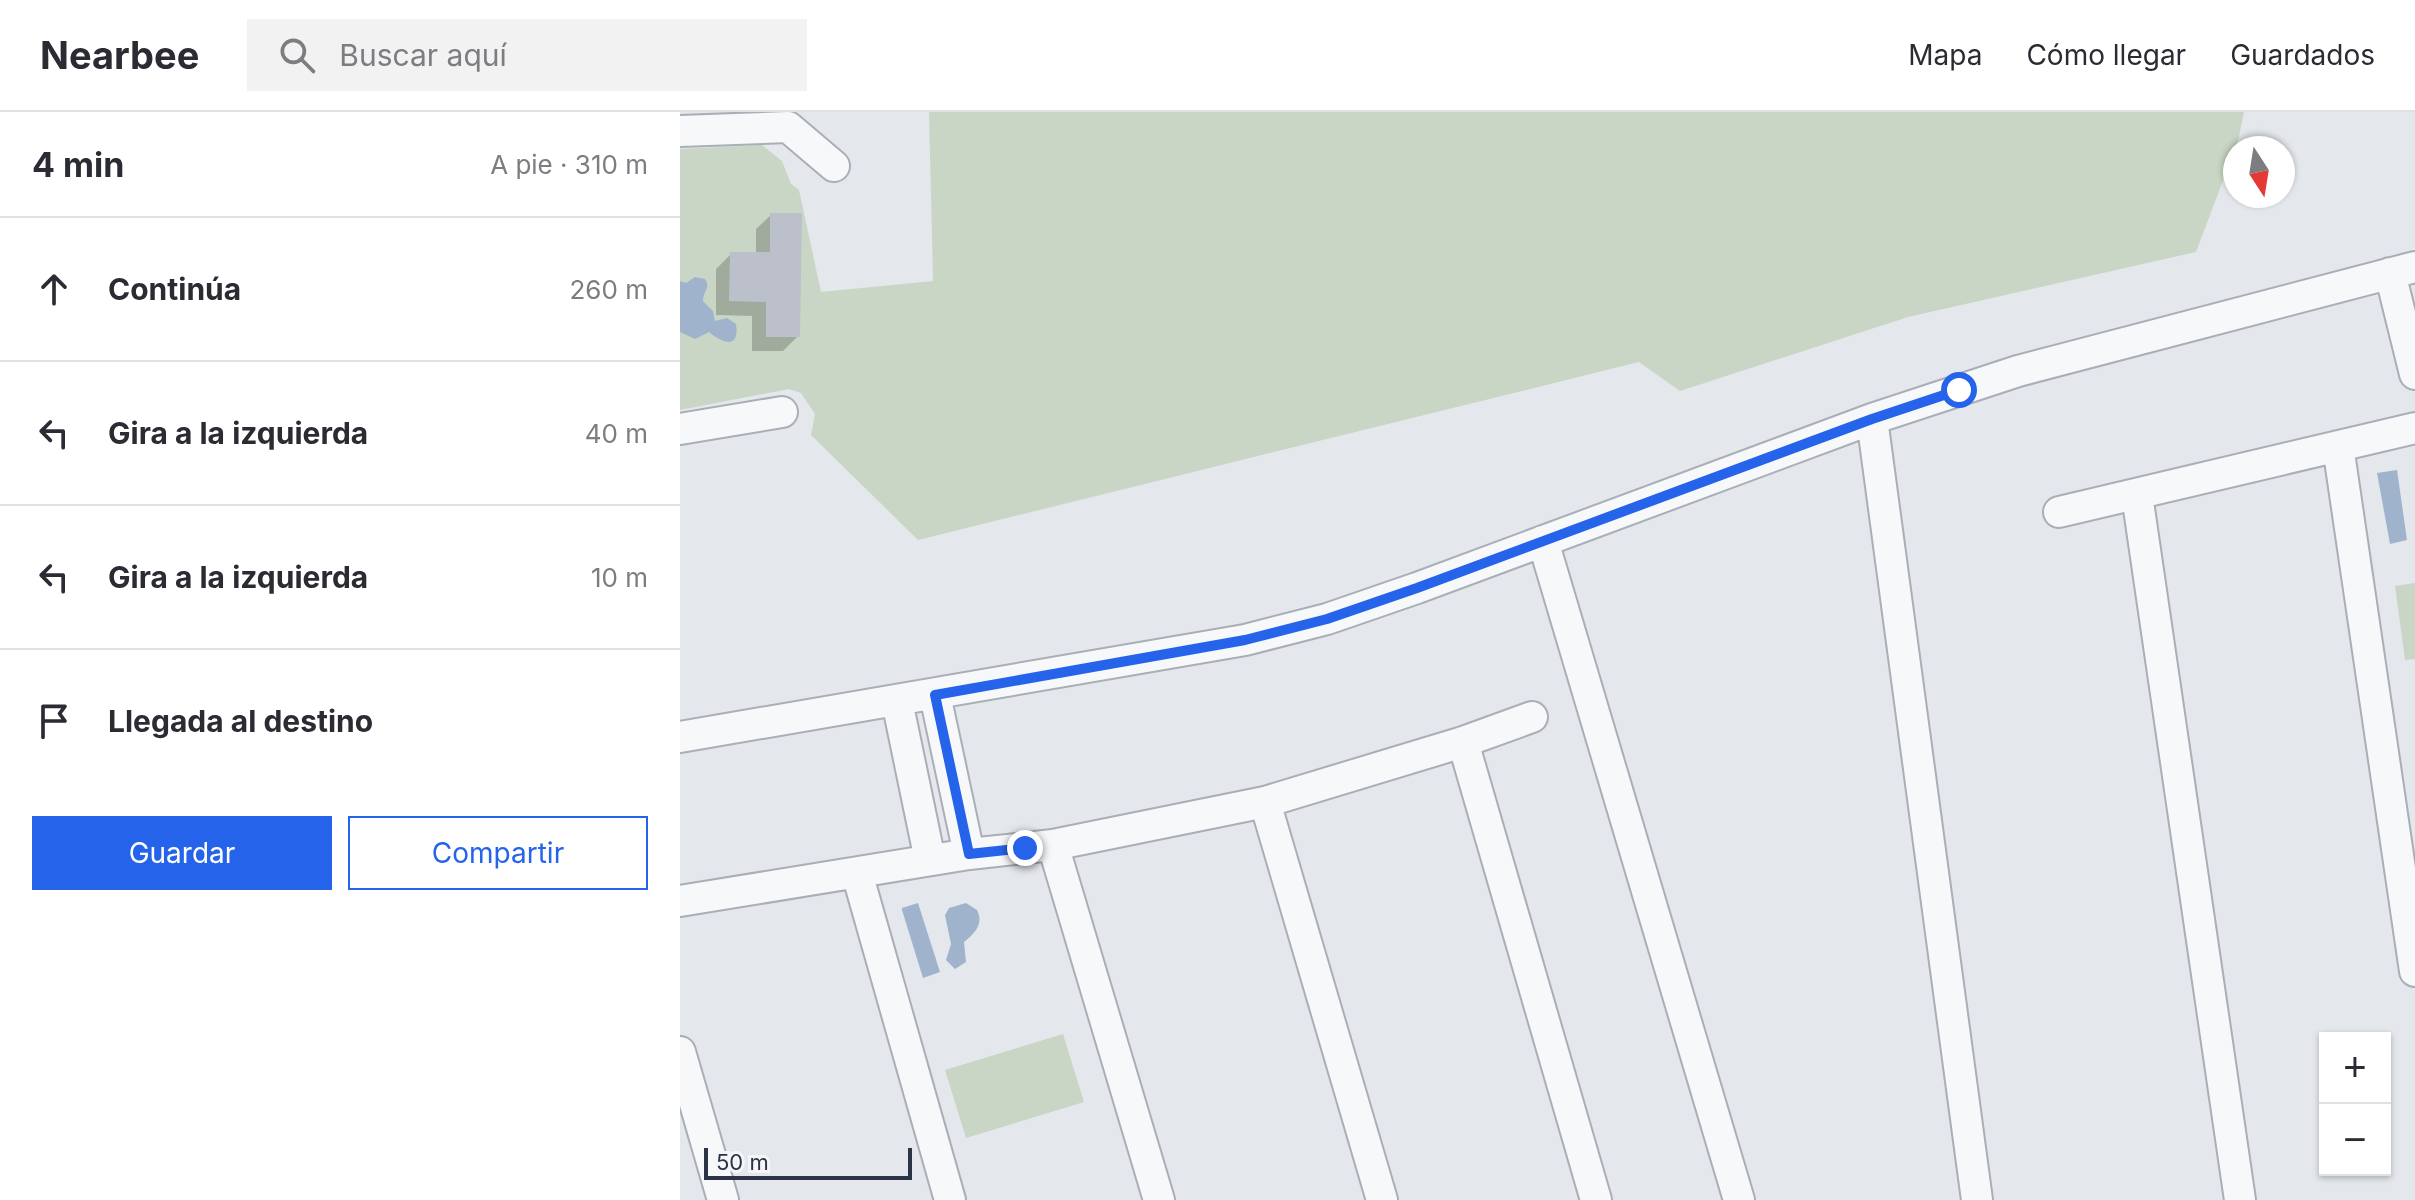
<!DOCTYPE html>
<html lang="es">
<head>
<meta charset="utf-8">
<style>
	body { margin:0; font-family:Inter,sans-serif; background:#f2f2f3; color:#2b2b33 }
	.controls { position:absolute; right:24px; bottom:24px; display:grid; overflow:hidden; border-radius:0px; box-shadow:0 2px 6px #0004 }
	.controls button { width:72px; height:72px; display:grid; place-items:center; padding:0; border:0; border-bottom:2px solid #e1e1e2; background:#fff; color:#2b2b33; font:40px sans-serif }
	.compass { position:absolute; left:1543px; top:24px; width:72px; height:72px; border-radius:50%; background:#fff; box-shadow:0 2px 6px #0004; rotate:168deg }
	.scale { position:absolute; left:24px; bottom:20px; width:208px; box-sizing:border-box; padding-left:8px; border:4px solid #2b3445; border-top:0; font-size:22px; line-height:28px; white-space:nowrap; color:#2b3445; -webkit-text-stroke:6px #f4f6f9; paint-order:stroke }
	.stop { position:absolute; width:24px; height:24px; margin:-18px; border:6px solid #2563eb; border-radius:50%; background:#fff }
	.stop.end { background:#2563eb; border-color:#fff; box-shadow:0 2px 8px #0008 }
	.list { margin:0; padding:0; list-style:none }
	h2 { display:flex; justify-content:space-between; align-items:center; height:104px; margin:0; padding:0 32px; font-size:34px }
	h2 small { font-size:26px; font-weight:400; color:#7c7c81 }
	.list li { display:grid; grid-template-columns:52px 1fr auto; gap:24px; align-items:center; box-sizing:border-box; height:144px; padding:0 32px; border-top:2px solid #e1e1e2 }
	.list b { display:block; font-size:30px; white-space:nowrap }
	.list em { font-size:26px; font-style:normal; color:#7c7c81 }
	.actions { display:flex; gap:16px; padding:24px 32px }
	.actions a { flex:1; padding:18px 0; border:2px solid #2563eb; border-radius:0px; text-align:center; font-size:28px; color:#2563eb }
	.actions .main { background:#2563eb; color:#fff }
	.icon { flex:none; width:44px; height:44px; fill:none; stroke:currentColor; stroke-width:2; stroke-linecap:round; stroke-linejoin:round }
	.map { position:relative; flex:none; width:1735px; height:1088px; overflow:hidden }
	header { display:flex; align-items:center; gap:48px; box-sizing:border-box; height:112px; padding:0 40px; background:#fff; border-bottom:2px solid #e1e1e2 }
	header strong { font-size:38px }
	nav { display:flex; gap:44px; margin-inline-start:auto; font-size:28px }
	.search { width:560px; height:72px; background:#f2f2f3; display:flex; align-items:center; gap:20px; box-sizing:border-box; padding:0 28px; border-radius:0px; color:#7c7c81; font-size:30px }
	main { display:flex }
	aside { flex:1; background:#fff }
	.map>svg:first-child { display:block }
</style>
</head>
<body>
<header>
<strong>Nearbee</strong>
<div class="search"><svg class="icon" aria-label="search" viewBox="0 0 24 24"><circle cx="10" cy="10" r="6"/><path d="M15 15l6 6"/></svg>Buscar aquí</div>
<nav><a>Mapa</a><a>Cómo llegar</a><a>Guardados</a></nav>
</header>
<main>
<aside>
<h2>4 min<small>A pie · 310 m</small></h2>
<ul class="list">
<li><svg class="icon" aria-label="ahead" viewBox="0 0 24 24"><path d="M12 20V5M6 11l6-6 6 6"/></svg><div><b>Continúa</b></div><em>260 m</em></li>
<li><svg class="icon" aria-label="left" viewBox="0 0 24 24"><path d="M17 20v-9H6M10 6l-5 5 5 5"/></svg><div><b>Gira a la izquierda</b></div><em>40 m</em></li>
<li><svg class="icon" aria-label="left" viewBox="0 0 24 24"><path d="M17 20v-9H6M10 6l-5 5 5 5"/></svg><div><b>Gira a la izquierda</b></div><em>10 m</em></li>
<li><svg class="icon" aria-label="arrive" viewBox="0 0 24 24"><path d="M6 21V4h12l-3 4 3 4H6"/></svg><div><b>Llegada al destino</b></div></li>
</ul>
<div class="actions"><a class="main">Guardar</a><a>Compartir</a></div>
</aside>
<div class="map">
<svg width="1735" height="1088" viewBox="0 0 1735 1088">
	<rect width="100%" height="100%" fill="#e4e7ec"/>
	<!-- green -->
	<path fill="#c9d6c5" d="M 249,0 L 1564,0 L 1558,29 L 1516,140 L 1228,205 L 1000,279 L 959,250 L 238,428 L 131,323 L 135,302 L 121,281 L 109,277 L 0,298 L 0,37 L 82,33 L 102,49 L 111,72 L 119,78 L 141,180 L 253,169 Z
		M 1735,471 L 1735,547 L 1725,548 L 1715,474 Z
		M 383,922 L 404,990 L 286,1026 L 265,958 Z"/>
	<!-- water -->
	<path fill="#9fb4cc" d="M 15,165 L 25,167 C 31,176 23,179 23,189 L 33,199 L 35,209 L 47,206 L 56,212 C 60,239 41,230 29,220 L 15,227 L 0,220 L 0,169 L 6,171 Z
		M 1717,358 L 1727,428 L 1710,432 L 1697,361 Z
		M 238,791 L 260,860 L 243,866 L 222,798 L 222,796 Z
		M 286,791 L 297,798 C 304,812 295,821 284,830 L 286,850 L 275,857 L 266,848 L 271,832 L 265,803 L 269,796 Z"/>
	<!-- shadow -->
	<path fill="#0003" d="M 91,103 L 118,224 L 103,239 L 72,239 L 72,204 L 36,203 L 36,157 L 51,142 L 76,142 L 76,117 Z"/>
	<!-- building -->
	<path fill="#bbc0ca" d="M 90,101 L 122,101 L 120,225 L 86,225 L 86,190 L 49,189 L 50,140 L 90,140 Z"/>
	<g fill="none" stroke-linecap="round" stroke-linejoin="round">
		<!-- minor casing -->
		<g stroke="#a9aeb7" stroke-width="34">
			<path id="minor" d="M 0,19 L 108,15 L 154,54
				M 1710,161 L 1735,262
				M 1192,307 L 1297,1088
				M 0,317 L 102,300
				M 1658,334 L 1735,859
				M 1457,383 L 1560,1088
				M 1379,400 L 1735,316
				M 863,429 L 1059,1088
				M 255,583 L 289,742
				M 217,589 L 250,748
				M 0,625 L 565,528 L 647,507 L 737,476 L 1192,307 L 1338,259 L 1735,155
				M 783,630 L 916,1088
				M 585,690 L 702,1088
				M 373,733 L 479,1088
				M 177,761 L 270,1088
				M 0,789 L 289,742 L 373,733 L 585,690 L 783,630 L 852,605
				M 0,940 L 43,1088"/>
		</g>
		<!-- minor -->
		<use href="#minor" stroke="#f7f8fa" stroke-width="30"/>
	</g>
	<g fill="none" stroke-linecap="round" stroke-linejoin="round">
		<!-- route -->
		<path stroke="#2563eb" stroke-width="10" d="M 345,736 L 289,742 L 255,583 L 565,528 L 647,507 L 737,476 L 1192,307 L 1279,278"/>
	</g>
</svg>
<div class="controls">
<button>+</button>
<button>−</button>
</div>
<svg class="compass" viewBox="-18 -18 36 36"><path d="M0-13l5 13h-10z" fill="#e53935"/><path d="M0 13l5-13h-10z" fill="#7c7c81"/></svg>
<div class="scale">50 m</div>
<div class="stop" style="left:1279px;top:278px"></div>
<div class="stop end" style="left:345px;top:736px"></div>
</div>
</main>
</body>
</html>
